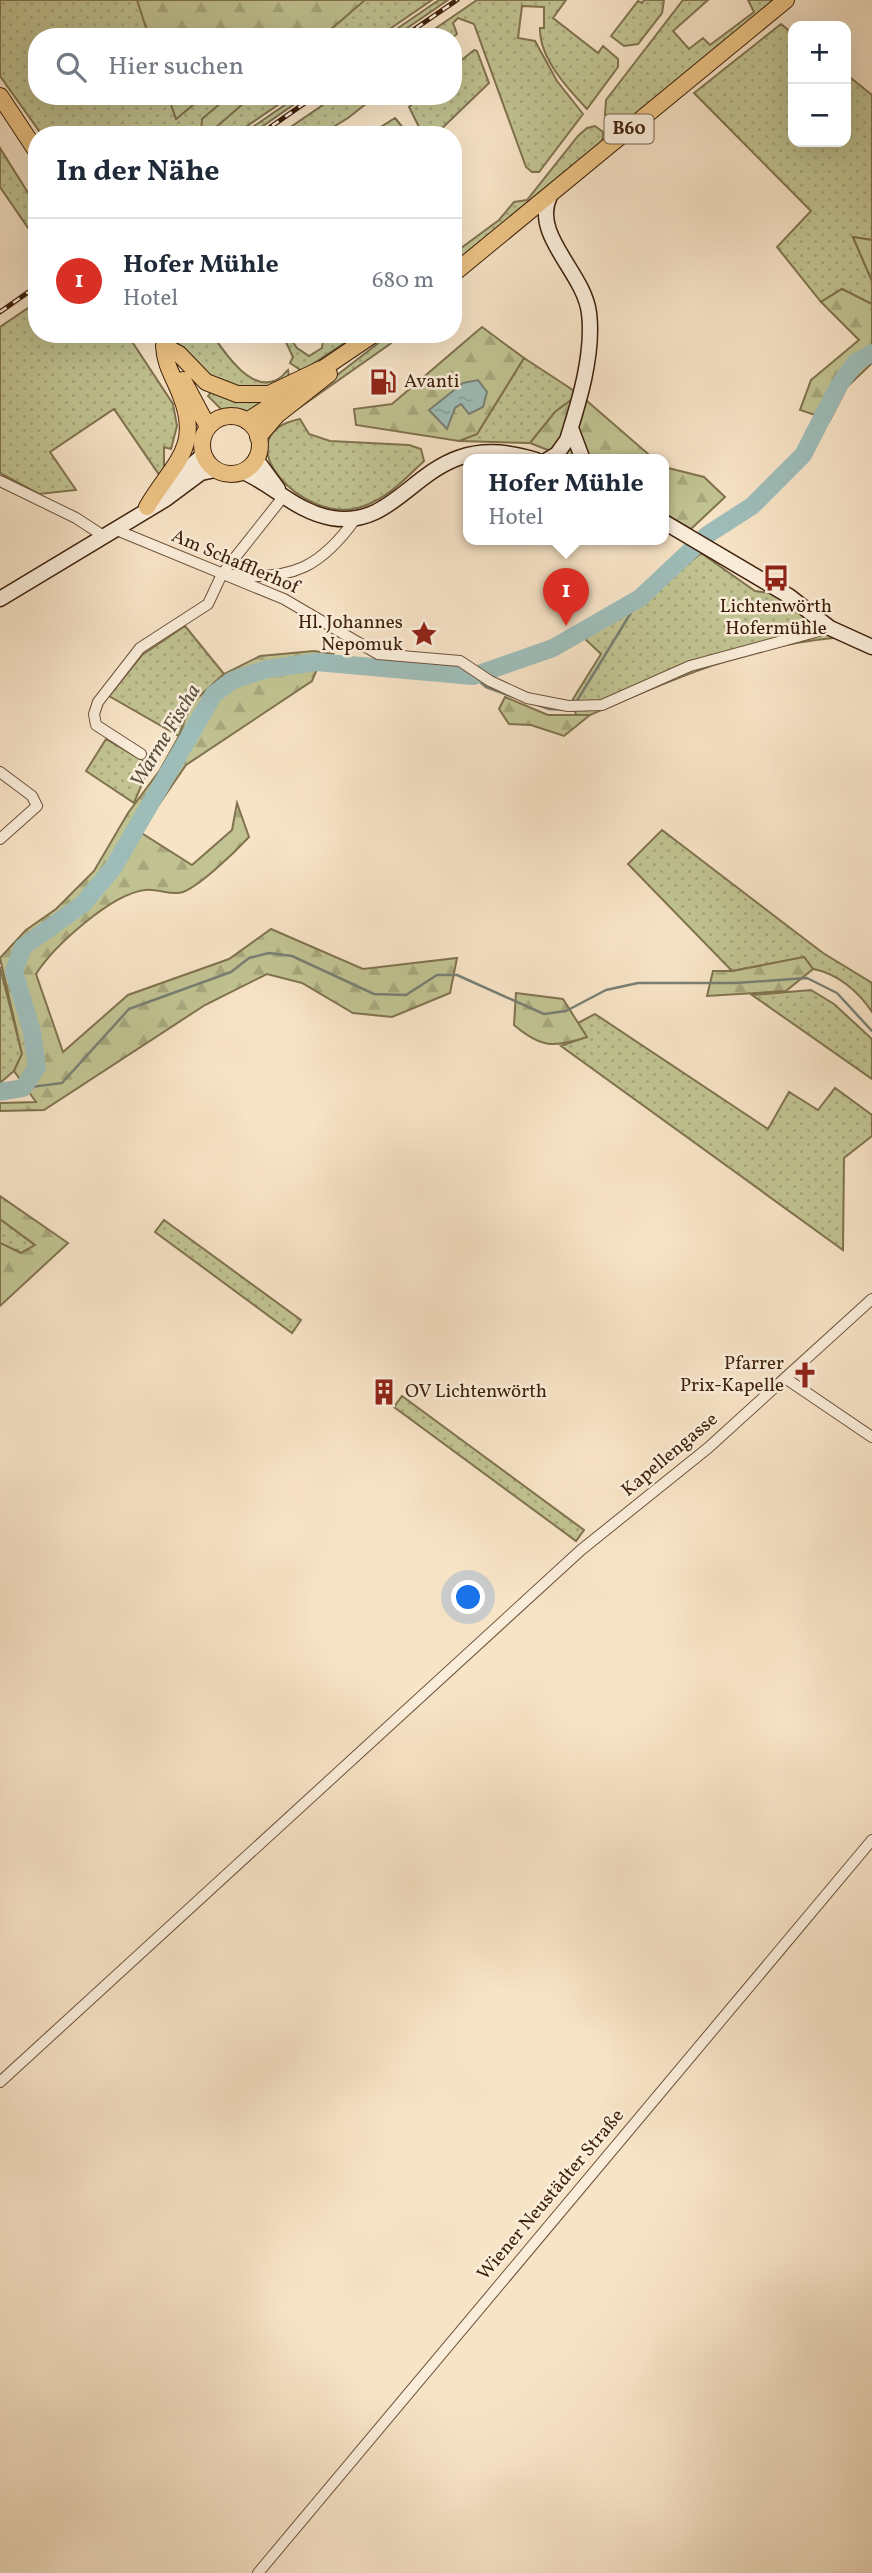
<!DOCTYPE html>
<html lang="de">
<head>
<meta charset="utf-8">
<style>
	body { margin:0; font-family:Vollkorn,serif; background:#f6f6f7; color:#1f2937 }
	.controls { position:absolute; right:21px; top:21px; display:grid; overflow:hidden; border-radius:14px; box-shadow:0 7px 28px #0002 }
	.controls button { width:63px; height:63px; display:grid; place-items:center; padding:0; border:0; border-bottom:2px solid #e0e1e3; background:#fff; color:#1f2937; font:35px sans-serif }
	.you { position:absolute; left:469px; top:1598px; width:24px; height:24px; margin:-18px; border:5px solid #fff; border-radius:50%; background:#1a73e8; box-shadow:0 0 0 10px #1a73e833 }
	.badge { display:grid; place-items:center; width:46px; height:46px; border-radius:50%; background:#d93025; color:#fff; font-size:23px; font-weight:700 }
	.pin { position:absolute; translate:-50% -58px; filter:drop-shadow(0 2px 4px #0008) }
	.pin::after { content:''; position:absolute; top:37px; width:24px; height:21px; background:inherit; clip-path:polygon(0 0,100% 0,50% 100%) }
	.popup { position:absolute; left:463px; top:454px; width:206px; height:91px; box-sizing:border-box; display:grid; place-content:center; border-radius:14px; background:#fff; filter:drop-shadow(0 2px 5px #0005); font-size:23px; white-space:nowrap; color:#747a83 }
	.popup b { font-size:26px; color:#1f2937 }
	.popup::after { content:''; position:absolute; left:50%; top:100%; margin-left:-14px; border:14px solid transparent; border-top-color:#fff }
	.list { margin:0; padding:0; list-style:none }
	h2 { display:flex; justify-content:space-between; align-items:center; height:91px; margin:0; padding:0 28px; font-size:30px }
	h2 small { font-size:23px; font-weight:400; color:#747a83 }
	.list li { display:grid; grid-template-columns:46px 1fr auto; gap:21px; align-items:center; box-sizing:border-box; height:126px; padding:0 28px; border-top:2px solid #e0e1e3 }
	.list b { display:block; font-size:26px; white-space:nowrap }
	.list p { margin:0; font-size:23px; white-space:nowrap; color:#747a83 }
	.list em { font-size:23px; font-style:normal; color:#747a83 }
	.icon { flex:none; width:38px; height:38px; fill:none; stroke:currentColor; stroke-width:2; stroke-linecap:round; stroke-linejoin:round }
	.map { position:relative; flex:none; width:872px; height:2573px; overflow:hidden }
	.search { position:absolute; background:#fff; box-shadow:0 7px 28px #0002; left:28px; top:28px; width:434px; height:77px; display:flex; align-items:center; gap:18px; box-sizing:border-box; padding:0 24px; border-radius:28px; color:#747a83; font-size:26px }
	.panel { position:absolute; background:#fff; box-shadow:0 7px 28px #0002; left:28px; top:126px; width:434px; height:217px; border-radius:28px }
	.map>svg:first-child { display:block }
</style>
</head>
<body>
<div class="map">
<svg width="872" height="2573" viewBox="0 0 872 2573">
	<defs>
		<pattern id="grass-dots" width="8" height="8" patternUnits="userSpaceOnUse" patternTransform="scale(1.75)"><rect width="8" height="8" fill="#c1c392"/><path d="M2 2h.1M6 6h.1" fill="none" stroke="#a7a77d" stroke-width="1.8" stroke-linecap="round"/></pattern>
		<pattern id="forest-firs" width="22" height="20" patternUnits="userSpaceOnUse" patternTransform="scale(1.75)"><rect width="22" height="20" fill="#c1c392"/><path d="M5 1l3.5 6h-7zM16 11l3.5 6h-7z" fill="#a7a77d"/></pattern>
		<pattern id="water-ripples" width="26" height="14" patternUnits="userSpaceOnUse" patternTransform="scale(1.75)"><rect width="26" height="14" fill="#9ebdb9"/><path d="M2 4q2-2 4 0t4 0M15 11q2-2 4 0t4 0" fill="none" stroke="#89a29e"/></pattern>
	</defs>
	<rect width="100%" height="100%" fill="#f7e3c6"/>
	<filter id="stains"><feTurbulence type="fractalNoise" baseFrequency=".00286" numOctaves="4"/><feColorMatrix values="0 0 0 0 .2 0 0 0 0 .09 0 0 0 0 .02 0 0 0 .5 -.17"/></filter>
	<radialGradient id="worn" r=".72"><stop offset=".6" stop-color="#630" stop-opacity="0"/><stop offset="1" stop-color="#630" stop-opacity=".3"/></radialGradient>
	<!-- grass -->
	<path fill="url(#grass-dots)" stroke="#80724e" stroke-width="2" d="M 0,0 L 432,0 L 378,37 L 37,37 L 37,96 L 291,96 L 234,135 L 42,135 L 0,76 Z
		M 439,0 L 448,0 L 394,37 L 385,37 Z
		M 477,0 L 566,0 L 553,18 L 598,53 L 603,46 L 618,59 L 618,67 L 587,109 C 568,89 539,58 540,28 L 544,28 L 544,7 L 522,6 L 518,38 L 535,41 L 557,81 L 583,114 L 539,172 L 532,172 L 526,167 L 474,24 L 458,18 L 453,23 L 457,34 L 453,37 L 423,37 Z
		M 644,0 L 664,0 L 662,13 L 638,44 L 624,46 L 611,36 L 638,1 L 642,3 Z
		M 683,0 L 708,0 L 673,31 L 689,49 L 703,38 L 710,45 L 754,12 L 748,0 L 777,0 L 623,125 L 610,123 L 605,115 L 606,100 Z
		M 781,24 L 793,34 L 793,142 L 846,142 L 846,74 L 872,95 L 872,240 L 853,237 L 872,281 L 872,304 L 842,289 L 821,302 L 777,247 L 811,211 L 694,93 Z
		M 474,50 L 477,51 L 489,83 L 435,135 L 423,135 L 409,107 L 421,96 L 453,96 L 453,67 Z
		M 298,96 L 306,96 L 250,135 L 241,135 Z
		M 336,96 L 376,96 L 348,118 L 320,135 L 279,135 Z
		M 395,118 L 409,135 L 378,135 L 376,130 Z
		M 595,126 L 603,132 L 602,144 L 453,264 L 453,254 L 499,220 L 514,202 L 527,200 L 578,136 L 587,128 Z
		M 0,148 L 37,207 L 37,241 L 0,187 Z
		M 37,302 L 37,334 L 127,334 L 173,404 L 177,426 L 171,449 L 164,447 L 164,477 L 160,476 L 114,409 L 50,452 L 76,490 L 39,494 L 0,473 L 0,327 Z
		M 171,334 L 212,334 C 224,352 254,398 281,377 C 284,375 285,372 288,370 L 289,377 L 259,391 L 219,384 L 189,359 Z
		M 282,334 L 287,334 L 297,348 L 309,356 L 322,348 L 323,340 L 330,334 L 358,334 L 302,371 L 290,363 L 293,357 Z
		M 390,334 L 399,334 L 390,344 L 296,410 L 296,407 Z
		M 524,358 L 579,394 L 555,412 L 530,443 L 459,441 L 477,434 Z
		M 213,390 L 269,399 L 246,415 L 222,410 L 208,396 Z
		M 300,419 L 309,434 L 330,441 L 409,445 L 421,449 L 424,461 C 405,479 389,497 364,506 C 304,529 220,435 300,419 Z
		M 701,553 L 755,591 L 776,594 L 811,617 L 833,638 C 747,646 669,681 590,715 L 576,716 L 573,699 L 601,654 L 585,639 L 644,599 Z
		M 185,626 L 224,674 L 190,705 L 179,736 L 109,696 L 142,655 Z
		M 106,739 L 150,765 L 134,803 L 86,771 Z
		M 662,830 L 823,953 L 872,983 L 872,1012 C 859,992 837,973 813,969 L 804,957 L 732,971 L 628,864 Z
		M 0,967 L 22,1054 L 14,1071 L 0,1083 Z
		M 811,990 L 834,1004 L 872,1039 L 872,1079 L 752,995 Z
		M 595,1014 L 768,1129 L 789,1092 L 818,1110 L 835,1088 L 872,1115 L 872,1136 L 844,1158 L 843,1250 L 561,1046 L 586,1037 L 578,1023 Z
		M 0,1219 L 35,1245 L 21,1253 L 0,1243 Z
		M 164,1220 L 301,1320 L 292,1333 L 155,1232 Z
		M 402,1396 L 584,1530 L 576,1541 L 394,1407 Z"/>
	<!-- forest -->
	<path fill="url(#forest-firs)" stroke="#80724e" stroke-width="2" d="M 137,0 L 365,0 L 322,37 L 149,37 Z
		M 168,96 L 204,96 L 176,119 Z
		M 229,96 L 252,96 L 207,135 L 201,135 L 202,119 Z
		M 853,237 L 872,240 L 872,281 Z
		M 842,289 L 872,304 L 872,363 L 847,387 L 830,420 L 800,410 L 811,380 L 859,340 L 821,302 Z
		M 482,327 L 524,358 L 477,434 L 459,441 L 356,425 L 354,409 L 392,404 Z
		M 579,394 L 655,460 L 573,460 L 530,443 L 555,412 Z
		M 664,467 L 704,477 L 725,497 L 691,529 L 664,513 Z
		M 314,651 L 333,654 L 317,669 L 312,681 L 186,765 L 140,832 L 192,865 L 232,830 L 237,803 L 249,837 C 235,852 201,885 183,892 C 172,896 157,888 145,890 C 111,894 54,946 36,974 L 63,1052 L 128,995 L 229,959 L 271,929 L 363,969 L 457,958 L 450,993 L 392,1017 L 353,1013 L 302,983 L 267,974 L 205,1005 L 44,1110 L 0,1111 L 0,1103 L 36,1102 L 14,1071 L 22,1054 L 0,958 L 26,930 L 56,909 L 94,871 L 128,813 L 160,770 L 179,736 L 190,705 L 224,674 L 260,656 Z
		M 505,697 L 548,715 L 590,715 L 564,736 L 531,725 L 509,724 L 499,709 Z
		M 804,957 L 813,969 L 786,991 L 707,996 L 713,971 L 733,971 Z
		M 516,993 L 563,999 L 587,1037 C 554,1048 541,1048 514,1025 Z
		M 0,1196 L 68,1243 L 0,1306 L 0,1243 L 21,1253 L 35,1245 L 0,1219 Z"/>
	<!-- water -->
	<path fill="url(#water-ripples)" stroke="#787f73" stroke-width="2" d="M 478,380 L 487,392 L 483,407 L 469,414 L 461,404 L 455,408 L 447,429 L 429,410 L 463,383 Z"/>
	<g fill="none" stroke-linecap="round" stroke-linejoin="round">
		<!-- stream -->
		<path stroke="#787f73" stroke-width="2.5" d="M 473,676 L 486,687 L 516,698
			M 535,704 L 549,709 L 572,710
			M 575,704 L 640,598
			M 23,1088 L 62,1083 L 129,1009 L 231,972 L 249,958 L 269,953 L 292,956 L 374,994 L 406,995 L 437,975 L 457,975 L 544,1014 L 566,1011 L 606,990 L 638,983 L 736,983 L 807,978 L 837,993 L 872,1031"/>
		<!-- river -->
		<path stroke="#9ebdb9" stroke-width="18" d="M 0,1092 L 23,1088 L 37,1067 L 32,1032 L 14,971 L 23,947 L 83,904 L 113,868 L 214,694 L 233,680 L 267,669 L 316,662 L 473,676 L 553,648 L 640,598 L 707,535 L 752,506 L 803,455 L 839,385 L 856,362 L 872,353"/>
		<!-- minor casing -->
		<g stroke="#6d523a" stroke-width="12">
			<path id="minor" d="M 0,481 L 76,518 L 102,535
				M 114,529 L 284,599 L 378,654 L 460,661 L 490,681 L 527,698 L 568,706 L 602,705 L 690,666 L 830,628
				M 233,575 C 293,581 322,566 356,518
				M 141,754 L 96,725 L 94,714 L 98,702 L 140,648 L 208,604 L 222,574 L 283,497
				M 0,772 L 32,796 L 37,806 L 0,839
				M 785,1378 L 872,1437
				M 0,2082 L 581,1550 L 708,1448 L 872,1299
				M 258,2573 L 872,1840"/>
		</g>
		<!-- secondary casing -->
		<g stroke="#3f210b" stroke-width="17">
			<path id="secondary" d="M 571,428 L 583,460
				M 256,459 L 278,489
				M 547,460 L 557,454 L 567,440 C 579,402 594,354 589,313 C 584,272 531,235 550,196
				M 243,472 C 274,485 296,512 332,518 C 410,531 422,423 536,460
				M 162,491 L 203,455
				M 664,522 L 789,596 L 830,628 L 872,647
				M 0,599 L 166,499 L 201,473 L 215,470"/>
		</g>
		<!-- primary casing -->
		<g stroke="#3f210b" stroke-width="18">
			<path id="primary" d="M 0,96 L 37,152
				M 453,274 L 786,0
				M 164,346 L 179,354 L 206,382 L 237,394 L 269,394 L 321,369
				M 312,376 L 374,334
				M 183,380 L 208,427
				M202 445a29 29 0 1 1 58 0a29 29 0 1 1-58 0Z
				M 247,421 L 292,392
				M 258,437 L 277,415 L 329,374
				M 147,507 C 171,465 202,449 181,396 C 174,377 165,366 164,346"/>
		</g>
		<!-- minor -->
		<use href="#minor" stroke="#faedda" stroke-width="10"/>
		<!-- secondary -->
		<use href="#secondary" stroke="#faedda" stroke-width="14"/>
		<!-- primary -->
		<use href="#primary" stroke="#ecc283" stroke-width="16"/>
		<!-- rail casing -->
		<g stroke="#3f210b" stroke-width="5">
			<path id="rail" d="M 403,37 L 457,0
				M 259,135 L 315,96
				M 0,312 L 37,286"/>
		</g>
		<!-- rail -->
		<use href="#rail" stroke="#faedda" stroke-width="2.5" stroke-dasharray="8" stroke-linecap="butt"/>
	</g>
	<!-- icons -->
	<defs>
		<g id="fuel-bare" transform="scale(2.1)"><path d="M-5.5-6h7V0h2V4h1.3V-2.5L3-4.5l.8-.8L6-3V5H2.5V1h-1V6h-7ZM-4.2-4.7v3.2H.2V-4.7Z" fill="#8f2418" stroke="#faedda" stroke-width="2.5" paint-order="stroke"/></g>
		<g id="bus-bare" transform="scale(2.1)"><path d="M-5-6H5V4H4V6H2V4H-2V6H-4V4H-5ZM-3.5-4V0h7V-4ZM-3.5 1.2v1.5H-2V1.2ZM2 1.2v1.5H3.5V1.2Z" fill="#8f2418" stroke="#faedda" stroke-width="2.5" paint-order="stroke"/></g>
		<g id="sight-bare" transform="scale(2.1)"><path d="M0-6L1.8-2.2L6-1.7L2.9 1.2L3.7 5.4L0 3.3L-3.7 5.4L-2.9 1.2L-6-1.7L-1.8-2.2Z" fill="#8f2418" stroke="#faedda" stroke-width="2.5" paint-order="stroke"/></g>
		<g id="church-bare" transform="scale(2.1)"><path d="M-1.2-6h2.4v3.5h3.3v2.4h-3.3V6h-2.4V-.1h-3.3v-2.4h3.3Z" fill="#8f2418" stroke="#faedda" stroke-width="2.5" paint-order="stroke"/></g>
		<g id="building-bare" transform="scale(2.1)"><path d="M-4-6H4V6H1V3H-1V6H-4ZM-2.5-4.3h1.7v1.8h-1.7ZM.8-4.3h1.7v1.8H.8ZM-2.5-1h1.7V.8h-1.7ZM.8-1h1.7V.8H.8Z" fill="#8f2418" stroke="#faedda" stroke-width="2.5" paint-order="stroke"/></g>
	</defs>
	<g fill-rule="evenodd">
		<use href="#fuel-bare" x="383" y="382"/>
		<use href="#bus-bare" x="776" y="578"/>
		<use href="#sight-bare" x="424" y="634"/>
		<use href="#church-bare" x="805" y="1375"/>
		<use href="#building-bare" x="384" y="1392"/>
	</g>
	<g text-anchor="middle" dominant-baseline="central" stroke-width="5" stroke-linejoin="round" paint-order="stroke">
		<!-- shield labels -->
		<rect fill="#faedda" stroke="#775e49" stroke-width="2" x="604.5" y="114.5" width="49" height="29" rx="5"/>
		<g font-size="18" font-weight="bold" fill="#3f210b">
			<text x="629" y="129">B60</text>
		</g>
		<!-- poi labels -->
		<g font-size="19" fill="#3f210b" stroke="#faedda" text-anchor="start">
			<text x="404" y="382">Avanti</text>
			<text x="776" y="607" text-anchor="middle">Lichtenwörth<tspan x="776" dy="22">Hofermühle</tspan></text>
			<text x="403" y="623" text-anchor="end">Hl. Johannes<tspan x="403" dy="22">Nepomuk</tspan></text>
			<text x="784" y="1364" text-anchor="end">Pfarrer<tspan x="784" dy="22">Prix-Kapelle</tspan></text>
			<text x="405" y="1392">OV Lichtenwörth</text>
		</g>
		<!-- street labels -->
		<g font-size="19" fill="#3f210b" stroke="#faedda">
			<text transform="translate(235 562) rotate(23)">Am Schafflerhof</text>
			<text transform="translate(670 1455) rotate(-40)">Kapellengasse</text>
			<text transform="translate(551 2195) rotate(-50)">Wiener Neustädter Straße</text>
		</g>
		<!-- water labels -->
		<g font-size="21" font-style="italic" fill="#5c503f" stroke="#faedda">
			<text transform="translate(166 736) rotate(-59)">Warme Fischa</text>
		</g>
	</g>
	<rect width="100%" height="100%" filter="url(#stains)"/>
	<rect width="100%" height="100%" fill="url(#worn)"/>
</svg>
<div class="controls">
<button>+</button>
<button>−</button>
</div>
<div class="you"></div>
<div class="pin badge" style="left:566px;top:626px">1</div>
<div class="popup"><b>Hofer Mühle</b>Hotel</div>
<div class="search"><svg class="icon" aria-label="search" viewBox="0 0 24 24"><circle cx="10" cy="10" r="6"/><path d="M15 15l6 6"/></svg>Hier suchen</div>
<section class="panel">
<h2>In der Nähe<small></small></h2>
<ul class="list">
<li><span class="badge">1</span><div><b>Hofer Mühle</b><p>Hotel</p></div><em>680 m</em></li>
</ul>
</section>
</div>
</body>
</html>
